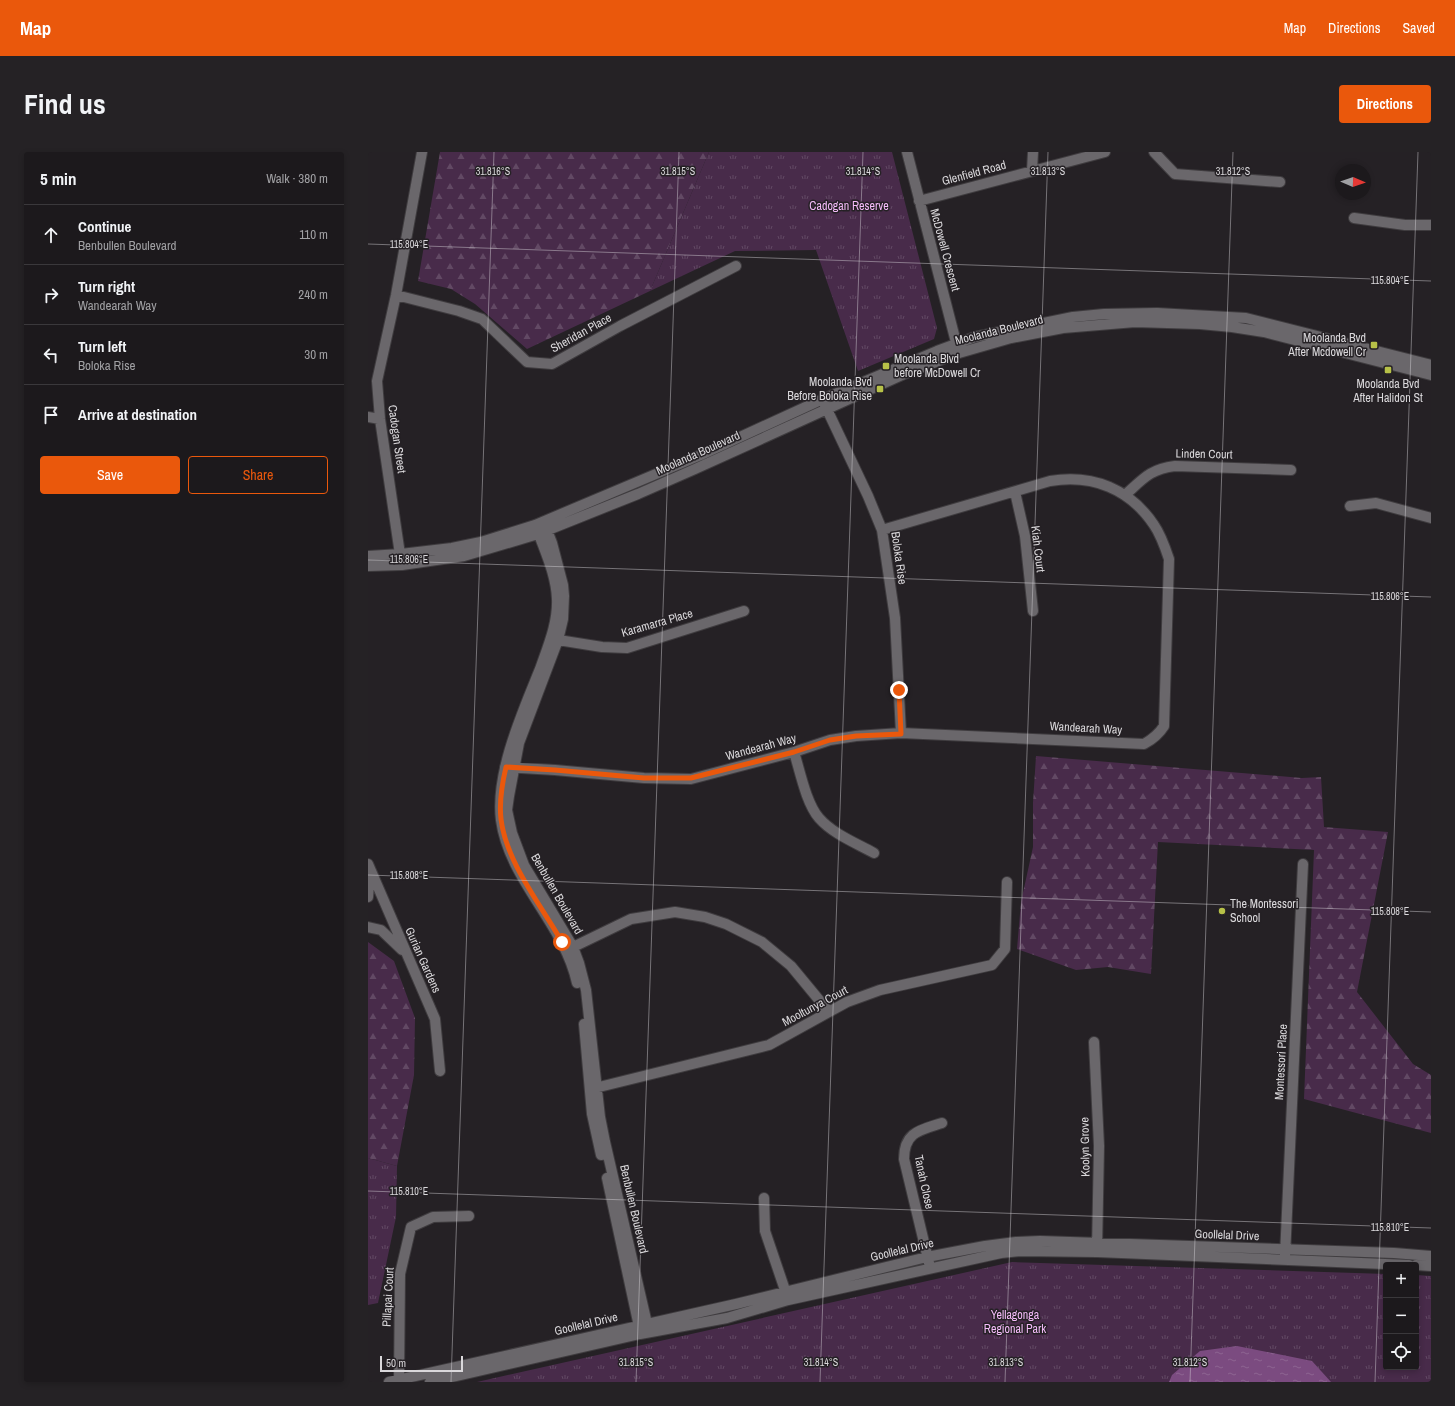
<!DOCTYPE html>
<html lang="en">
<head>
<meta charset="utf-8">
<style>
	body { margin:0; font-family:"Archivo Narrow",sans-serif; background:#252225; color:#f1f3f6 }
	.controls { position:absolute; right:12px; bottom:12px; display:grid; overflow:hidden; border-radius:4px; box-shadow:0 2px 6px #0003 }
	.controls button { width:36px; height:36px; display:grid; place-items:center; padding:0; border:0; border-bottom:1px solid #3a383b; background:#1c191c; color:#f1f3f6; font:20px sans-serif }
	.compass { position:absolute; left:967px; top:12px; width:36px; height:36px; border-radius:50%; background:#1c191c; box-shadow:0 2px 6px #0003; rotate:92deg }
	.scale { position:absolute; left:12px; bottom:10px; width:83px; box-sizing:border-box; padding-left:4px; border:2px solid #dad8db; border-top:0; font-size:11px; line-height:14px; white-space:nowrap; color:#dad8db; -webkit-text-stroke:3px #252125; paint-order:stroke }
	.stop { position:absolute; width:12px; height:12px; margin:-9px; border:3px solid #ea580c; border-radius:50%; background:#fff }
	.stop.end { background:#ea580c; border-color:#fff; box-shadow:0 1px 4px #0008 }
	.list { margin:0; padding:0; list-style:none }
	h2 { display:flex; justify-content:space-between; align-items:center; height:52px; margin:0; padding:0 16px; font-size:17px }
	h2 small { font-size:13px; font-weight:400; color:#a0a0a3 }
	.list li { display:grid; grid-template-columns:26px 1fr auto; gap:12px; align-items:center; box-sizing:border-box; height:60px; padding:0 16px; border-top:1px solid #3a383b }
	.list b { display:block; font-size:15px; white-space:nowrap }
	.list p { margin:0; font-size:13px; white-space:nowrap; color:#a0a0a3 }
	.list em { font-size:13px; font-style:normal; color:#a0a0a3 }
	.actions { display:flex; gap:8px; padding:12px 16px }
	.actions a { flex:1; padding:9px 0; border:1px solid #ea580c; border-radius:4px; text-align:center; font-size:14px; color:#ea580c }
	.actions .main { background:#ea580c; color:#fff }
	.icon { flex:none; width:22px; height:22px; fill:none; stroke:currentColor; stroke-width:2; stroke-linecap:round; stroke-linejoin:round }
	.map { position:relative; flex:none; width:1063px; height:1230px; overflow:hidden; border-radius:4px }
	header { display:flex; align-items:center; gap:24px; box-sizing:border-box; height:56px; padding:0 20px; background:#ea580c; color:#fff }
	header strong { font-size:19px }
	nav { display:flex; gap:22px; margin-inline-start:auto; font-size:14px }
	.intro { display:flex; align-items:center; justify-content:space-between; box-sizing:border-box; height:96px; padding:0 24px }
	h1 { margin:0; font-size:28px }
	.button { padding:10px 18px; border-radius:4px; background:#ea580c; color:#fff; font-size:14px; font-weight:700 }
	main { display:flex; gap:24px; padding:0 24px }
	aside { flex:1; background:#1c191c; border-radius:4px; box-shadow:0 2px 6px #0003 }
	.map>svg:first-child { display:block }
</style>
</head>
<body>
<header>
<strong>Map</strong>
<nav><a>Map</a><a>Directions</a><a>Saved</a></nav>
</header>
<div class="intro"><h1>Find us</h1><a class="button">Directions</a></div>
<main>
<aside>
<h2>5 min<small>Walk · 380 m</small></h2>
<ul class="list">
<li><svg class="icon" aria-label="ahead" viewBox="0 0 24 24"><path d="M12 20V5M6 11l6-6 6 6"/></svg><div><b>Continue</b><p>Benbullen Boulevard</p></div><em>110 m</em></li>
<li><svg class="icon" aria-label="right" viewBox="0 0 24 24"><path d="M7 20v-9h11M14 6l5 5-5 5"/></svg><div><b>Turn right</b><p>Wandearah Way</p></div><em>240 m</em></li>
<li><svg class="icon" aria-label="left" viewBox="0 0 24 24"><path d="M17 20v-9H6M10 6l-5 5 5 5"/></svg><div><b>Turn left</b><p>Boloka Rise</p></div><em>30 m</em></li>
<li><svg class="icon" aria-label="arrive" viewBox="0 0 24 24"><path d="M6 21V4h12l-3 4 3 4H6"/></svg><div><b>Arrive at destination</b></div></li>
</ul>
<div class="actions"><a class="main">Save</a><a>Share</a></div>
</aside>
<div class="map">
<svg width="1063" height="1230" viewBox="0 0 1063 1230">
	<defs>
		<pattern id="forest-firs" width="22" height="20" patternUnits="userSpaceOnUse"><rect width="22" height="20" fill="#482b4a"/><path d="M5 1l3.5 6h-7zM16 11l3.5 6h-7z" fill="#624964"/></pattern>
		<pattern id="park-tufts" width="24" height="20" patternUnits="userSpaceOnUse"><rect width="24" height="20" fill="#482b4a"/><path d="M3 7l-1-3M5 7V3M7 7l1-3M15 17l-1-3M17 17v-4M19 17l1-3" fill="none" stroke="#624964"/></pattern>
		<pattern id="water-ripples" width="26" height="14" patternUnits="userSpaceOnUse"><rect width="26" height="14" fill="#7b4b80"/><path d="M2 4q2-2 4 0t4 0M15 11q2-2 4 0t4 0" fill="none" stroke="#8d6491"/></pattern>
	</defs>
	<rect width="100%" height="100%" fill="#252125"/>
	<!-- forest -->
	<path fill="url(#forest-firs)" d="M 72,0 L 341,0 L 282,139 L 159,197 L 107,152 L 83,137 L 50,129 Z
		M 668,604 L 934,626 L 953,625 L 956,675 L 1020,680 L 989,840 L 1045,912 L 1063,923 L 1063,981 L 936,947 L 946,698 L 790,690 L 783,822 L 740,815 L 708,818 L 649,797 L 653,750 L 665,695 L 665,651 Z
		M 0,790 L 26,809 L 47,866 L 46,923 L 29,1014 L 0,1006 Z"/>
	<!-- park -->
	<path fill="url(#park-tufts)" d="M 341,0 L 524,0 L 569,176 L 566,187 L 490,219 L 448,98 L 367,99 L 282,139 Z
		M 0,1006 L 29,1014 L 28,1065 L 10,1151 L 0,1153 Z
		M 644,1110 L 1018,1122 L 1018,1215 L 1048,1215 L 1048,1123 L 1063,1124 L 1063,1230 L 109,1230 Z"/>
	<!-- water -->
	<path fill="url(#water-ripples)" d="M 869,1194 L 944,1209 L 963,1230 L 801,1230 L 804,1223 L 832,1199 Z"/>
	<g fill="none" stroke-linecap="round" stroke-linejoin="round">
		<!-- minor casing -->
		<g stroke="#3f3c3f" stroke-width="12">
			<path id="minor" d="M 539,0 L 590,198
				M 786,0 L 807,22 L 912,30
				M 664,19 L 665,0
				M 551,49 L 737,0
				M 986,66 L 1037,73 L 1063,73
				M 28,143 L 91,159 L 114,167 L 159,210 L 184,212 L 252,174 L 368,114
				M 456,251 L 500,344 L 514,378 L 527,466 L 533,581
				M 0,265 L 12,267
				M 647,340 L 657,384 L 665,459
				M 757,343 C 775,327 782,317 807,314 L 923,318
				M 982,354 L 1008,351 L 1063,366
				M 177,373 L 184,391 L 195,433 L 196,444 L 195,467 L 190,488 L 151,591 L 141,644 L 139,658 L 144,681 L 156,713 L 205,795 L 211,811 L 218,838 L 232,965 L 237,990 L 280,1176
				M 169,377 C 177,400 188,422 189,447 C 190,471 180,494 172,517 C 155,559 127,621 133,668 C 141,728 196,771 209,831
				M 0,404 L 33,402 L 84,396 L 113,390 L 167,373 L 333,303 L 455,247 L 569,199 L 607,185 L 705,165 L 736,162 L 789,161 L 878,166 L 1063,213
				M 33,409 L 12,267 L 9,229 L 28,143 L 54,0
				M 0,414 L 34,413 L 96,404 L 170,382 L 270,342 L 327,317 L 534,223 L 591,201 L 643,186 L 695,176 L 767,170 L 832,172 L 864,175 L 896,180 L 1063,223
				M 184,487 L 234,495 L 259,496 L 376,459
				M 426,600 C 432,619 438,651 451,666 C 465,682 488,691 506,701
				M 137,615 L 187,618 L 276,626 L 323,627 L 426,600 L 462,588 L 488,584 L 533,581 L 776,592 C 785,587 791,582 796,574 L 801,407 C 797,395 793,383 786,373 C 762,337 725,322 682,329 L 514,378
				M 0,712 L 67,867 L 72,919
				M 0,745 L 2,720
				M 0,775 L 13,778 L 34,798
				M 201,797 L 263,767 L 307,760 L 337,765 L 358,772 L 394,790 L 423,814 L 461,860
				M 216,872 L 224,962 L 233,1003
				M 726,890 L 731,994 L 729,1098
				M 223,937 L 401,893 L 479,850 L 512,838 L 624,813 L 637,797 L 639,730
				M 239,1026 L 272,1179
				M 396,1046 L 397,1079 L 419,1144
				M 917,1104 L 935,712
				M 561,1111 L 536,1007 C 536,980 552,978 574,971
				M 1048,1113 L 1063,1114
				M 21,1230 L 368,1152 L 559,1105 L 617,1094 L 648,1090 L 672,1089 L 1026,1101 L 1063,1104
				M 31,1230 L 32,1122 L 43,1075 L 65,1065 L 101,1064
				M 62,1230 L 272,1182 L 359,1166 L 420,1148 L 633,1101 L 652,1099 L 729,1100 L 1041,1113"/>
		</g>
		<!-- minor -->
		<use href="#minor" stroke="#6a676b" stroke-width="10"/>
	</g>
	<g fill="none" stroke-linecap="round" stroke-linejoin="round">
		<!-- route -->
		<path stroke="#ea580c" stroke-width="5" d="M 194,790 C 173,753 138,710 133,667 C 131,650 134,632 138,615 L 187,618 L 276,626 L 323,626 L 426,600 L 462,588 L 488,584 L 533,582 L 531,538"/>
	</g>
	<!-- ticks -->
	<path fill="none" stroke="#dad8db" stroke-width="1" stroke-opacity="0.45" d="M 0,92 L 1063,129M 0,408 L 1063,445M 0,723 L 1063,760M 0,1039 L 1063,1076M 83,1230 L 126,0M 268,1230 L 311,0M 452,1230 L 495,0M 637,1230 L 680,0M 822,1230 L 865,0M 1007,1230 L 1050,0"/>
	<!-- markers -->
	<g fill="#b7c148" stroke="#252125" stroke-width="1.5">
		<rect x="1002" y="189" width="8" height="8" rx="2"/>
		<rect x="514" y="210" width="8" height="8" rx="2"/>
		<rect x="1016" y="214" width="8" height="8" rx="2"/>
		<rect x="508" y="233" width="8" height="8" rx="2"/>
		<circle cx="854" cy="759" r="4"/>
	</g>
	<g text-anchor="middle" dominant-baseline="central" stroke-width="3" stroke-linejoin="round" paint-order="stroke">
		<!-- street labels -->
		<g font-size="12" fill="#dad8db" stroke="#252125">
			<text transform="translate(606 21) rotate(-15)">Glenfield Road</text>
			<text transform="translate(577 98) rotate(75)">McDowell Crescent</text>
			<text transform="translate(631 178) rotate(-14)">Moolanda Boulevard</text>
			<text transform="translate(213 181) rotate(-29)">Sheridan Place</text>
			<text transform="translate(29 287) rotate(82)">Cadogan Street</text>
			<text transform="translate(330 301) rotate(-24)">Moolanda Boulevard</text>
			<text transform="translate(836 302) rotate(1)">Linden Court</text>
			<text transform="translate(670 397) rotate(83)">Kiah Court</text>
			<text transform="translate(531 406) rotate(82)">Boloka Rise</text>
			<text transform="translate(289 471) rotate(-16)">Karamarra Place</text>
			<text transform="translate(718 576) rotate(3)">Wandearah Way</text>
			<text transform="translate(393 595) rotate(-15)">Wandearah Way</text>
			<text transform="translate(189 742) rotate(60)">Benbullen Boulevard</text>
			<text transform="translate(55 808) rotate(66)">Gurian Gardens</text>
			<text transform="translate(447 854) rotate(-28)">Mooltunya Court</text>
			<text transform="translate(913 910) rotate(-87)">Montessori Place</text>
			<text transform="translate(717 995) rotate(-91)">Koolyn Grove</text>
			<text transform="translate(556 1030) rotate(78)">Tanah Close</text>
			<text transform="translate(266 1057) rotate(77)">Benbullen Boulevard</text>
			<text transform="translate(859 1083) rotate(2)">Goollelal Drive</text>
			<text transform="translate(534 1098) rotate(-13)">Goollelal Drive</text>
			<text transform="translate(20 1145) rotate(-87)">Pillapai Court</text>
			<text transform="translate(218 1172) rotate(-13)">Goollelal Drive</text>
		</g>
		<!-- park labels -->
		<g font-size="12" fill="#f5bcfa" stroke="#252125">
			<text x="481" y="54">Cadogan Reserve</text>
			<text x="647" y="1163">Yellagonga<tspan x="647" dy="14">Regional Park</tspan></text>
		</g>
		<!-- poi labels -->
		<g font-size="12" fill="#dad8db" stroke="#252125" text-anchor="end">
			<text x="998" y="186">Moolanda Bvd<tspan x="998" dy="14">After Mcdowell Cr</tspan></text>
			<text x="526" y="207" text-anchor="start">Moolanda Blvd<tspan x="526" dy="14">before McDowell Cr</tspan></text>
			<text x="504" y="230">Moolanda Bvd<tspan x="504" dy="14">Before Boloka Rise</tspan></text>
			<text x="1020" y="232" text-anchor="middle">Moolanda Bvd<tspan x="1020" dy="14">After Halidon St</tspan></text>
			<text x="862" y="752" text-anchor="start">The Montessori<tspan x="862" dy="14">School</tspan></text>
		</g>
	</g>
	<g font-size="10" text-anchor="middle" fill="#dad8db" stroke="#252125" stroke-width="3" stroke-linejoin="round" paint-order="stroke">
		<text x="125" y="23">31.816°S</text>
		<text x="310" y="23">31.815°S</text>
		<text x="495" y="23">31.814°S</text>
		<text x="680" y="23">31.813°S</text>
		<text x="865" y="23">31.812°S</text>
		<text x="41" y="96">115.804°E</text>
		<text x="1022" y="132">115.804°E</text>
		<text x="41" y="411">115.806°E</text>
		<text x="1022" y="448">115.806°E</text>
		<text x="41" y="727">115.808°E</text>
		<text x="1022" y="763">115.808°E</text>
		<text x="41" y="1043">115.810°E</text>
		<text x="1022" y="1079">115.810°E</text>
		<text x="268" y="1214">31.815°S</text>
		<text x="453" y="1214">31.814°S</text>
		<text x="638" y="1214">31.813°S</text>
		<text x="822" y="1214">31.812°S</text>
	</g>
</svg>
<div class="controls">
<button>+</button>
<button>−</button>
<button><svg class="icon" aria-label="locate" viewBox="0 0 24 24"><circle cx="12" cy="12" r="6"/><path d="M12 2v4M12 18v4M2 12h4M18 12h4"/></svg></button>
</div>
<svg class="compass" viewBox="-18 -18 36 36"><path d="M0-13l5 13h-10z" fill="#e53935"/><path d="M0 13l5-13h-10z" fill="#a0a0a3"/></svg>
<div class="scale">50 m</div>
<div class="stop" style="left:194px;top:790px"></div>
<div class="stop end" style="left:531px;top:538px"></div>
</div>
</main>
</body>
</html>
